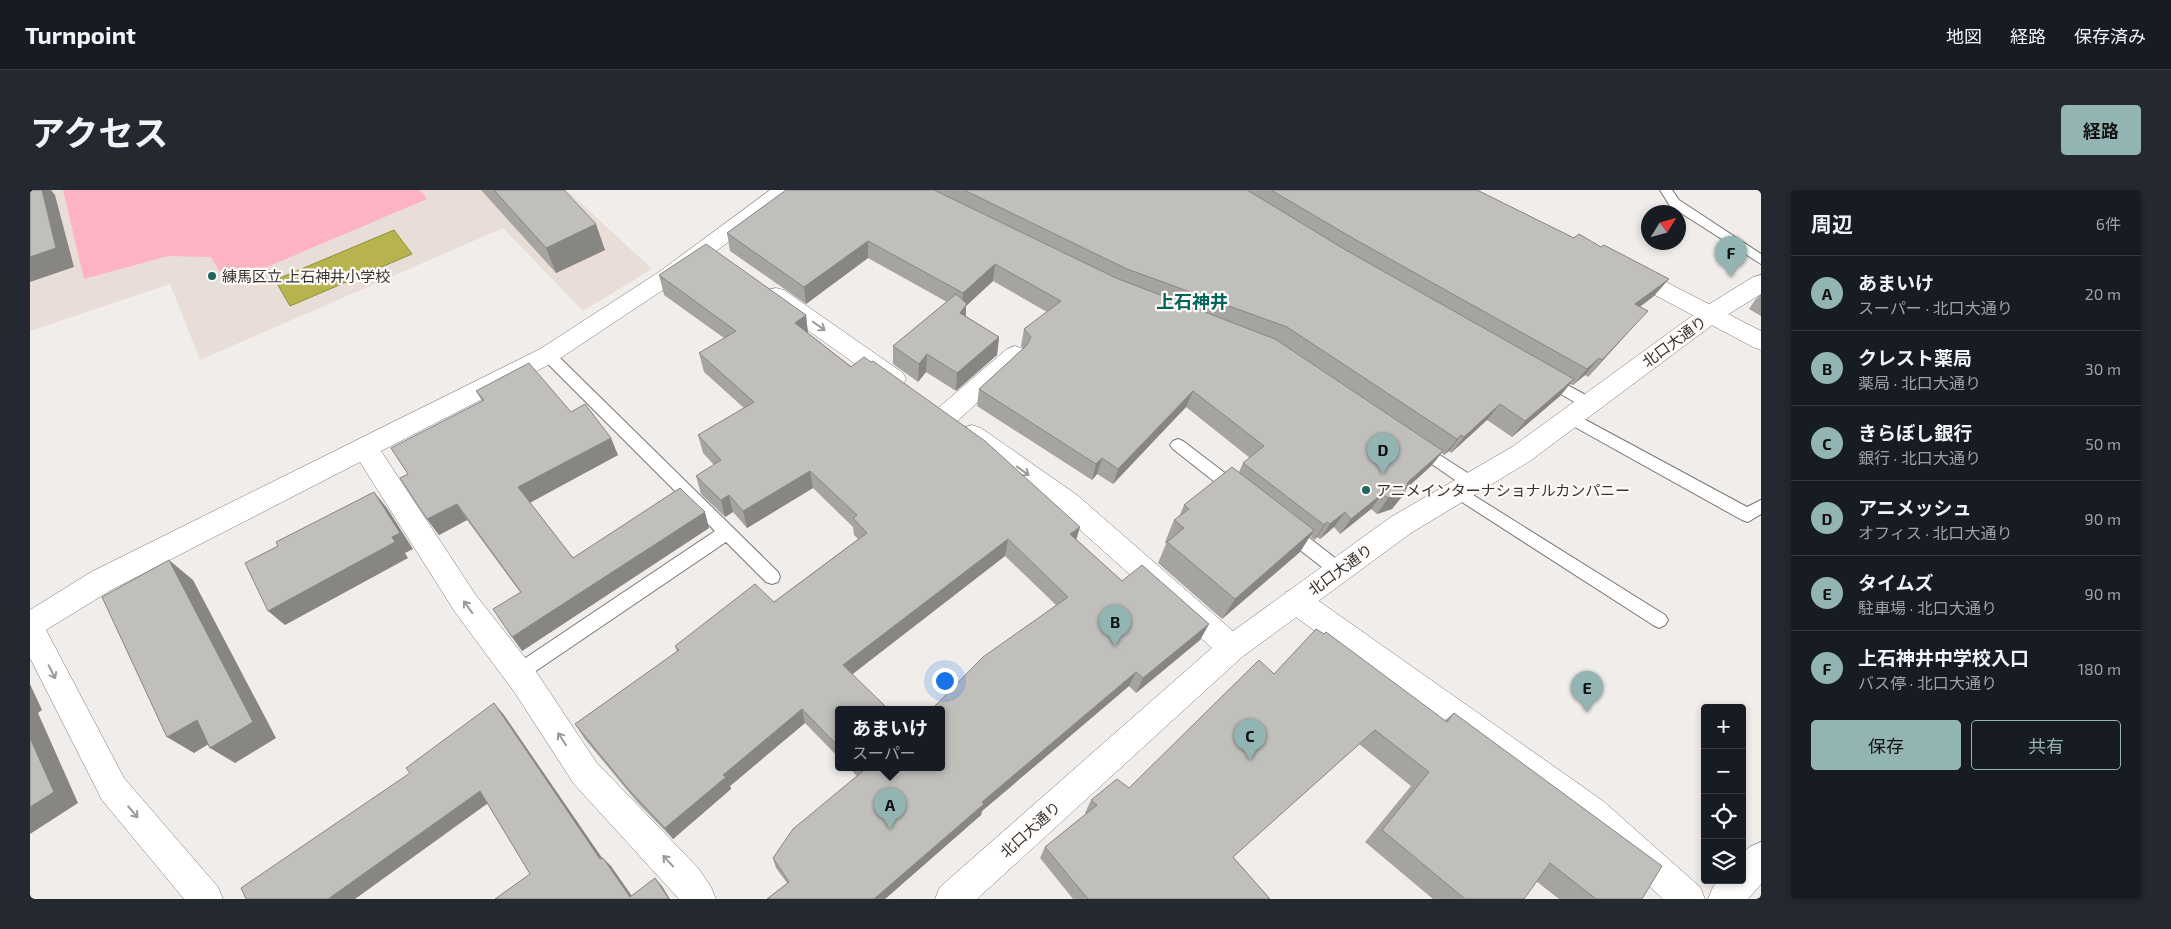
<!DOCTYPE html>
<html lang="ja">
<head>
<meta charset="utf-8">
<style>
	body { margin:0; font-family:"Exo 2","Noto Sans JP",sans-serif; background:#242831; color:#f1f3f6 }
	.controls { position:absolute; right:15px; bottom:15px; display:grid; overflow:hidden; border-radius:5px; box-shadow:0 2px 8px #0003 }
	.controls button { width:45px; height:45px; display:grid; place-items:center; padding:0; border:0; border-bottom:1px solid #363941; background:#171b24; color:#f1f3f6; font:25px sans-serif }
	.compass { position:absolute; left:1611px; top:15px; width:45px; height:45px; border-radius:50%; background:#171b24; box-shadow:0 2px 8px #0003; rotate:53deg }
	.you { position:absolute; left:914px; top:490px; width:18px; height:18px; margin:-12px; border:4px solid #fff; border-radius:50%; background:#1a73e8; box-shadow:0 0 0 8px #1a73e833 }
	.badge { display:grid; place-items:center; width:32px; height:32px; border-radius:50%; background:#92b4b2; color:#111; font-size:16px; font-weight:700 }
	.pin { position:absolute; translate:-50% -41px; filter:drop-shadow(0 1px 2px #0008) }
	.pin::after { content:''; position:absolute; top:26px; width:18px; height:15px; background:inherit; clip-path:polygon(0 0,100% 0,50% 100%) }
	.popup { position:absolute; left:805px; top:516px; width:110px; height:65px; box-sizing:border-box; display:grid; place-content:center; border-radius:5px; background:#171b24; filter:drop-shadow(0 1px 4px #0005); font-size:16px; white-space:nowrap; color:#9ea1a6 }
	.popup b { font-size:19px; color:#f1f3f6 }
	.popup::after { content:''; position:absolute; left:50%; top:100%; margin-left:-10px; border:10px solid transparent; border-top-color:#171b24 }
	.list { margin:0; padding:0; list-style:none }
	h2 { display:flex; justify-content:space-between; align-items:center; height:65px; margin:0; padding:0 20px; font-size:21px }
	h2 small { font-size:16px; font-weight:400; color:#9ea1a6 }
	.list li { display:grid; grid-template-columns:32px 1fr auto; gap:15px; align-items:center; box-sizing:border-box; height:75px; padding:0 20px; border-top:1px solid #363941 }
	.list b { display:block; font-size:19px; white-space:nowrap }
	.list p { margin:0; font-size:16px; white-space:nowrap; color:#9ea1a6 }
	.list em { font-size:16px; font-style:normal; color:#9ea1a6 }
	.actions { display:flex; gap:10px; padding:15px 20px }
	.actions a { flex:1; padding:11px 0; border:1px solid #92b4b2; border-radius:5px; text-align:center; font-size:18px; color:#92b4b2 }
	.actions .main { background:#92b4b2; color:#111 }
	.icon { flex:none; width:28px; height:28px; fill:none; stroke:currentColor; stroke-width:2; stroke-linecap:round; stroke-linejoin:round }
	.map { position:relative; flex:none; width:1731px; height:709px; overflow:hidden; border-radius:5px }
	header { display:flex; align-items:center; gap:30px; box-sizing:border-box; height:70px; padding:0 25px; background:#171b24; border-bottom:1px solid #363941 }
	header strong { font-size:24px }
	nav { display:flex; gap:28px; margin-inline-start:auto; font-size:18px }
	.intro { display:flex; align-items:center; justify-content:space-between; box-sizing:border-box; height:120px; padding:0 30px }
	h1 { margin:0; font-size:35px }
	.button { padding:12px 22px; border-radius:5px; background:#92b4b2; color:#111; font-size:18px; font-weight:700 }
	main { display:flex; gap:30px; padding:0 30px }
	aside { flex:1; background:#171b24; border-radius:5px; box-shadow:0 2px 8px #0003 }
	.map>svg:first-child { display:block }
</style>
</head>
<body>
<header>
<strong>Turnpoint</strong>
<nav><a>地図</a><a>経路</a><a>保存済み</a></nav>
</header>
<div class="intro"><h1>アクセス</h1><a class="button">経路</a></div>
<main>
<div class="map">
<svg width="1731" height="709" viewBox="0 0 1731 709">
	<rect width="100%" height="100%" fill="#f1edea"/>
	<!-- built -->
	<path fill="#e9ded7" d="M 0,0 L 537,0 L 622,79 L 553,121 L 473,38 L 170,170 L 140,94 L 0,141 Z"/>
	<!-- green -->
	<path fill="#feb3c3" d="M 33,0 L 390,0 L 397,9 L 197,94 L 181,67 L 138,66 L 54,89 Z"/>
	<!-- water -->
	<path fill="#b7b44d" stroke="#908e45" d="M 364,40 L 382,64 L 260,116 L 245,90 Z"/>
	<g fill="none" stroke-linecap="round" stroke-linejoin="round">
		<!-- service casing -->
		<g stroke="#797673" stroke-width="2">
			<path id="service" d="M 1630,0 L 1642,0 L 1649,10 L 1731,64 L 1731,74 L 1640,16 Z
				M 518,160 L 523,161 L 748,382 L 750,387 L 748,392 L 742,394 L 736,392 L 696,352 L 494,489 L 488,491 L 482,489 L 479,483 L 482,477 L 685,341 L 513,169 L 511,165 L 513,161 Z
				M 1517,184 L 1563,209 L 1565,213 L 1563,217 L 1558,219 L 1553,217 L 1512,193 L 1510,189 L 1512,185 Z
				M 1539,221 L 1717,317 L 1731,310 L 1731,324 L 1718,332 L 1712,330 L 1534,231 L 1532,227 L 1534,223 Z
				M 1148,249 L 1153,251 L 1212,296 L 1214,300 L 1212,304 L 1206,306 L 1200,304 L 1143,259 L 1140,255 L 1143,251 Z
				M 1388,251 L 1447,289 L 1449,293 L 1447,297 L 1441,299 L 1435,297 L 1383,261 L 1380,257 L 1383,253 Z
				M 1427,295 L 1635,425 L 1638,430 L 1635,435 L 1629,438 L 1623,435 L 1421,305 L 1419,301 L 1421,297 Z
				M 1258,334 L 1264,336 L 1314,375 L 1316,380 L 1314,385 L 1308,387 L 1302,385 L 1252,346 L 1250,341 L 1252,336 Z"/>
		</g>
		<!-- minor casing -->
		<g stroke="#797673" stroke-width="1">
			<path id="minor" d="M 740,0 L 764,0 L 761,5 L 645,92 L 526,171 L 351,261 L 445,404 L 507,483 L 566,572 L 669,679 L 681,697 L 686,709 L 649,709 L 544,594 L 485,503 L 425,422 L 330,272 L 81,400 L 16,440 L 94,588 L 188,697 L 193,709 L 154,709 L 72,610 L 0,468 L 0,420 L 61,382 L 510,159 L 629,82 Z
				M 1597,73 L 1605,76 L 1731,141 L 1731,160 L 1723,157 L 1589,86 L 1586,81 L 1589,76 Z
				M 746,98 L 754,100 L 873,183 L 876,189 L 873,195 L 864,198 L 855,195 L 738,112 L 735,106 L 738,100 Z
				M 985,156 L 993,159 L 997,165 L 993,171 L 925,233 L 916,236 L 907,233 L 903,226 L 907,219 L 977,159 Z
				M 942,235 L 951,238 L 1047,305 L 1212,449 L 1217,458 L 1212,467 L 1202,471 L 1192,467 L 1029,321 L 933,252 L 929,245 L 933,238 Z
				M 1266,399 L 1276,402 L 1573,611 L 1670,697 L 1675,709 L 1633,709 L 1551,633 L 1256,420 L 1252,411 L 1256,402 Z
				M 1731,652 L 1731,694 L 1718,709 L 1678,709 L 1683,697 L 1689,690 L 1712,690 L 1712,665 L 1719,657 Z"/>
		</g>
		<!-- tertiary casing -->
		<g stroke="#797673" stroke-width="1">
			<path id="tertiary" d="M 1731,85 L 1731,104 L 1689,130 L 1500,271 L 1381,343 L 1212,467 L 947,709 L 905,709 L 910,697 L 1192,449 L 1361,327 L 1482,257 L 1673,118 L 1723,87 Z"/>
		</g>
		<!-- service -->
		<use href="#service" fill="#fff" fill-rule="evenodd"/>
		<!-- minor -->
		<use href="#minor" fill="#fff" fill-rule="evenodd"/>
		<!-- tertiary -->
		<use href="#tertiary" fill="#fff" fill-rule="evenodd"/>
	</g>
	<!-- wall -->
	<path fill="#a6a4a1" d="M 451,0 L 534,0 L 575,60 L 526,83 Z
		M 756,0 L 1447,0 L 1624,106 L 1610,117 L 1602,138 L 1558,187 L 1555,185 L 1543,195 L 1540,194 L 1530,206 L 1482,247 L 1457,230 L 1421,263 L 1419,261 L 1414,265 L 1412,263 L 1401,276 L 1375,300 L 1374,304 L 1362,319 L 1347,324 L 1341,319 L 1310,344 L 1304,337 L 1290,349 L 1287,347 L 1284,350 L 1280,346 L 1270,362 L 1192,429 L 1128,373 L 1136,354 L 1135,352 L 1144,330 L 1149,327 L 1154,315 L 1209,282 L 1213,273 L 1220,268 L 1156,217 L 1083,294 L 1067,284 L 1062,290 L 947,216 L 949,199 L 993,159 L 991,156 L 994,139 L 1017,122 L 963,91 L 936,116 L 936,126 L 969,147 L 967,165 L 926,201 L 896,182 L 888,192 L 863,174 L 863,156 L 917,112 L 838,68 L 776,114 L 700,61 L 697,43 Z
		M 629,85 L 776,125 L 778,143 L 1046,349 L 1092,391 L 1179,434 L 1170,450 L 1106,503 L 1099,496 L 952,621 L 951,625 L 855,709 L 737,709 L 757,693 L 746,678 L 743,668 L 827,586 L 819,578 L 911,578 L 1026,415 L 975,366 L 822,484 L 809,520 L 809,568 L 775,533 L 700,596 L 701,599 L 643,649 L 607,612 L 554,548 L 545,534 L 647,462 L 645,456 L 744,412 L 828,349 L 824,345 L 823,337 L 783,298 L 717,338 L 703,322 L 695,327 L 671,304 L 666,286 L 684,275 L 673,263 L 668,245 L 714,218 L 674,182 L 669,163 L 694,148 L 634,105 Z
		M 1731,104 L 1731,126 L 1719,119 L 1725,110 Z
		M 446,201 L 541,222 L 588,265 L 500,313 L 543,368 L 679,338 L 492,461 L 490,402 L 437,330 L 409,345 L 397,329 L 378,284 L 452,211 Z
		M 1244,484 L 1415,530 L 1424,523 L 1612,709 L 1529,709 L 1506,691 L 1494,709 L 1403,709 L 1335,652 L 1381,596 L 1329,554 L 1203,667 L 1240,709 L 1043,709 L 1010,668 L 1015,657 L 1056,624 L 1055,623 L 1061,610 L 1099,598 Z"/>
	<!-- shaded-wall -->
	<path fill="#878683" d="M 12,0 L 21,0 L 25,5 L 44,77 L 0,92 L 0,67 Z
		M 566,34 L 575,60 L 526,83 L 516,58 Z
		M 838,51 L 838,68 L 776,114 L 774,97 Z
		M 965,74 L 963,91 L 936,116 L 935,132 L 930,123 L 932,119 L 933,103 Z
		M 1639,89 L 1624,106 L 1590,131 L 1605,114 Z
		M 1618,121 L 1602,138 L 1558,187 L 1572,170 Z
		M 776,125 L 778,144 L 765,133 Z
		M 969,147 L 967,165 L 926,201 L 927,183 Z
		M 897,164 L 896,182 L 888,192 L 889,174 Z
		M 1569,168 L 1555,185 L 1543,195 L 1557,179 Z
		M 1544,189 L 1530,206 L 1482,247 L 1495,231 Z
		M 1163,201 L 1156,217 L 1083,294 L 1088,279 Z
		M 1470,214 L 1457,230 L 1421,263 L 1434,247 Z
		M 1431,245 L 1419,261 L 1414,265 L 1427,249 Z
		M 581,248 L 588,265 L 497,314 L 488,297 Z
		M 1413,261 L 1401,276 L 1369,305 L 1374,304 L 1362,319 L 1347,324 L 1358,308 Z
		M 1072,268 L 1067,284 L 1062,290 L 1066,274 Z
		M 780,281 L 783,298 L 717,338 L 713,321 Z
		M 344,302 L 357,318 L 383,359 L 375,363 L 378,368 L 255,435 L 238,421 L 362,347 Z
		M 1352,304 L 1341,319 L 1310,344 L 1321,329 Z
		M 699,305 L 703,322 L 695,327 L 691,310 Z
		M 427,314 L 437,330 L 409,345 L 397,329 Z
		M 675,322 L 679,338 L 492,461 L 482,447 Z
		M 1315,322 L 1304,337 L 1290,349 L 1300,334 Z
		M 1297,332 L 1287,347 L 1284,350 L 1294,335 Z
		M 1050,337 L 1045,354 L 1040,344 Z
		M 1284,340 L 1270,362 L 1192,429 L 1205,409 Z
		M 978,349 L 975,366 L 815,490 L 813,475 Z
		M 139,370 L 163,390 L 246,548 L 205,573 L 180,558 Z
		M 1179,434 L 1170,450 L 1106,503 L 1113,488 Z
		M 1106,482 L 1099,496 L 952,621 L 951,625 L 855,709 L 844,709 L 952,612 Z
		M 0,494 L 12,520 L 8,523 L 48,613 L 0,644 Z
		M 464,513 L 474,525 L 579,678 L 570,669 Z
		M 772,519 L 775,533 L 700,596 L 701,599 L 643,649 L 635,638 L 693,585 Z
		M 167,530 L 192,546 L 164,563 L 137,547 Z
		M 450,601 L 461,611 L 325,709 L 298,709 Z
		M 573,668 L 581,676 L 604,709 L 600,707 Z
		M 625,688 L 632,696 L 640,709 L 639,709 Z"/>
	<!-- building -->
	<path fill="#c1bfbb" stroke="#878683" d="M 0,0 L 12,0 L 26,58 L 0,67 Z
		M 464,0 L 534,0 L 566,34 L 516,58 Z
		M 756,0 L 904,0 L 1086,88 L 1245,149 L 1413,261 L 1378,292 L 1374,304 L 1358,308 L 1352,304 L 1321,329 L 1315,322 L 1300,334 L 1297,332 L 1294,335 L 1213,273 L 1234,256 L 1163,201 L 1088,279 L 1072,268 L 1066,274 L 949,199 L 997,155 L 1001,147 L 994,139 L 1031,111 L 965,74 L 933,103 L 838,51 L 774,97 L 697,43 Z
		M 934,0 L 1217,0 L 1314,59 L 1544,189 L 1495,231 L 1470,214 L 1434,247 L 1431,245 L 1427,249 L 1257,137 L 1097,79 Z
		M 1241,0 L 1447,0 L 1544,48 L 1549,44 L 1571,57 L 1574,55 L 1639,89 L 1605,114 L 1618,121 L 1572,170 L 1569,168 L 1557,179 L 1326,50 Z
		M 676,54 L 776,125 L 765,133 L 821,177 L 834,167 L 841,172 L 843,171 L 955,251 L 1050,337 L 1040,344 L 1092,391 L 1112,375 L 1179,434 L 1113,488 L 1106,482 L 952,612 L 954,614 L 844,709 L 737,709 L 759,692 L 743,668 L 763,639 L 833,581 L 829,578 L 911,578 L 911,520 L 901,520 L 953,467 L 1038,407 L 978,349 L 813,475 L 859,520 L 809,520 L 809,557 L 772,519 L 693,585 L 696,587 L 635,638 L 599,600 L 545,534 L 649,460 L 645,456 L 725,394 L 744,412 L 837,343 L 823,328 L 827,325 L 780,281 L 713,321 L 699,305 L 691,310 L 666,286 L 691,270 L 668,245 L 724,212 L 669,163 L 706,141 L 629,85 Z
		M 926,104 L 937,114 L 930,123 L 969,147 L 927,183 L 897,164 L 889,174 L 863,156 Z
		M 499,173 L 541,222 L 555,214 L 581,248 L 488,297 L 543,368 L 650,298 L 675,322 L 482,447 L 463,419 L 491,402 L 427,314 L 397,329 L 370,288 L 378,284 L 361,258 L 454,210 L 446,201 Z
		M 1202,277 L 1284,340 L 1205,409 L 1137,352 L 1154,338 L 1144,330 L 1159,319 L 1154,315 Z
		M 344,302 L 370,343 L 362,347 L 365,352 L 238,421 L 215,373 L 248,356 L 246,352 Z
		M 139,370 L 223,532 L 180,558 L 167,530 L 137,547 L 72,407 Z
		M 1286,439 L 1294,444 L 1296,442 L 1417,532 L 1424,523 L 1632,676 L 1612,709 L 1566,709 L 1520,673 L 1494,709 L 1435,709 L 1352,640 L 1399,582 L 1345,540 L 1203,667 L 1240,709 L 1058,709 L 1015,657 L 1067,615 L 1061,610 L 1087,589 L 1099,598 L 1229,470 L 1244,484 Z
		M 464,513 L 570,669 L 573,668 L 600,707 L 625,688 L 639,709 L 465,709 L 500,684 L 450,601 L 298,709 L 216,709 L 211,698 L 380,583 L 376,578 Z
		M 0,548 L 24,602 L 0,617 Z"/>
	<!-- one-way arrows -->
	<defs><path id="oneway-shaft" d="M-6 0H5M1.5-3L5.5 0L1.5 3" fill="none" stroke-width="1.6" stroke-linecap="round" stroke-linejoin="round" transform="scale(1.25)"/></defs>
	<g stroke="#9a9a99">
		<use href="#oneway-shaft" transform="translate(789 136) rotate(35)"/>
		<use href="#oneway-shaft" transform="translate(993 281) rotate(36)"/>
		<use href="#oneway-shaft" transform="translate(438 417) rotate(-126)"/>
		<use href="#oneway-shaft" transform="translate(22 482) rotate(63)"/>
		<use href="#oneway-shaft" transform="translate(532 549) rotate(-123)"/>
		<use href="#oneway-shaft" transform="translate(103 622) rotate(50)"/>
		<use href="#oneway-shaft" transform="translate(638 671) rotate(-133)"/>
	</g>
	<!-- markers -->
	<g fill="#1d675f" stroke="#fefaf7" stroke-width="2">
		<circle cx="182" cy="86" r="5"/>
		<circle cx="1336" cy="300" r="5"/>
	</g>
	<g text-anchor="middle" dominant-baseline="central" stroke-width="4.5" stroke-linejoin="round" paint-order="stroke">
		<!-- poi labels -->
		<g font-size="15" fill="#353433" stroke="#fefaf7" text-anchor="start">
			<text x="192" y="86">練馬区立 上石神井小学校</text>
			<text x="1346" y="300">アニメインターナショナルカンパニー</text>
		</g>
		<!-- street labels -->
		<g font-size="15" fill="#353433" stroke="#fefaf7">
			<text transform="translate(1644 151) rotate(-36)">北口大通り</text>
			<text transform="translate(1310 379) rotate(-36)">北口大通り</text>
			<text transform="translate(1000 639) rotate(-42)">北口大通り</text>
		</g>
		<!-- quarter labels -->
		<g font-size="18" font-weight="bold" fill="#01655c" stroke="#fefaf7">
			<text x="1162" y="111">上石神井</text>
		</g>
	</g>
</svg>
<div class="controls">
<button>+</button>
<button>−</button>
<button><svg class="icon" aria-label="locate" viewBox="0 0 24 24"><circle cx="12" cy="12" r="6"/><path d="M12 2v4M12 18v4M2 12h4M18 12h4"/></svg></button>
<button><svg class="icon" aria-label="layers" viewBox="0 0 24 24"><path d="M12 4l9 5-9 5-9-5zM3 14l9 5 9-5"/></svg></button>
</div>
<svg class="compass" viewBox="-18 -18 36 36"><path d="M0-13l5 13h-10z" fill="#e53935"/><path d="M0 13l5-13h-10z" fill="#9ea1a6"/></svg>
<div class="you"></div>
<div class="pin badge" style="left:860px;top:639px">A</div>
<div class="popup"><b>あまいけ</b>スーパー</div>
<div class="pin badge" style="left:1085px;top:456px">B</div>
<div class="pin badge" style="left:1220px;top:570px">C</div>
<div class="pin badge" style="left:1353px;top:284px">D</div>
<div class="pin badge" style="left:1557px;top:522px">E</div>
<div class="pin badge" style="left:1701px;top:87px">F</div>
</div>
<aside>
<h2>周辺<small>6件</small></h2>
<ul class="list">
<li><span class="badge">A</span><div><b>あまいけ</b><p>スーパー · 北口大通り</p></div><em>20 m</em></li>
<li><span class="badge">B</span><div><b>クレスト薬局</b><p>薬局 · 北口大通り</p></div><em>30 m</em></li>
<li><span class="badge">C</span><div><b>きらぼし銀行</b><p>銀行 · 北口大通り</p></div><em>50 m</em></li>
<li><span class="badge">D</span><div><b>アニメッシュ</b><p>オフィス · 北口大通り</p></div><em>90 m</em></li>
<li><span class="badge">E</span><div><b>タイムズ</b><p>駐車場 · 北口大通り</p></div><em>90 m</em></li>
<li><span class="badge">F</span><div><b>上石神井中学校入口</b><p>バス停 · 北口大通り</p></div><em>180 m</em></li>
</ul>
<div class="actions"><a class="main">保存</a><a>共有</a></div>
</aside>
</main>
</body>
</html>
